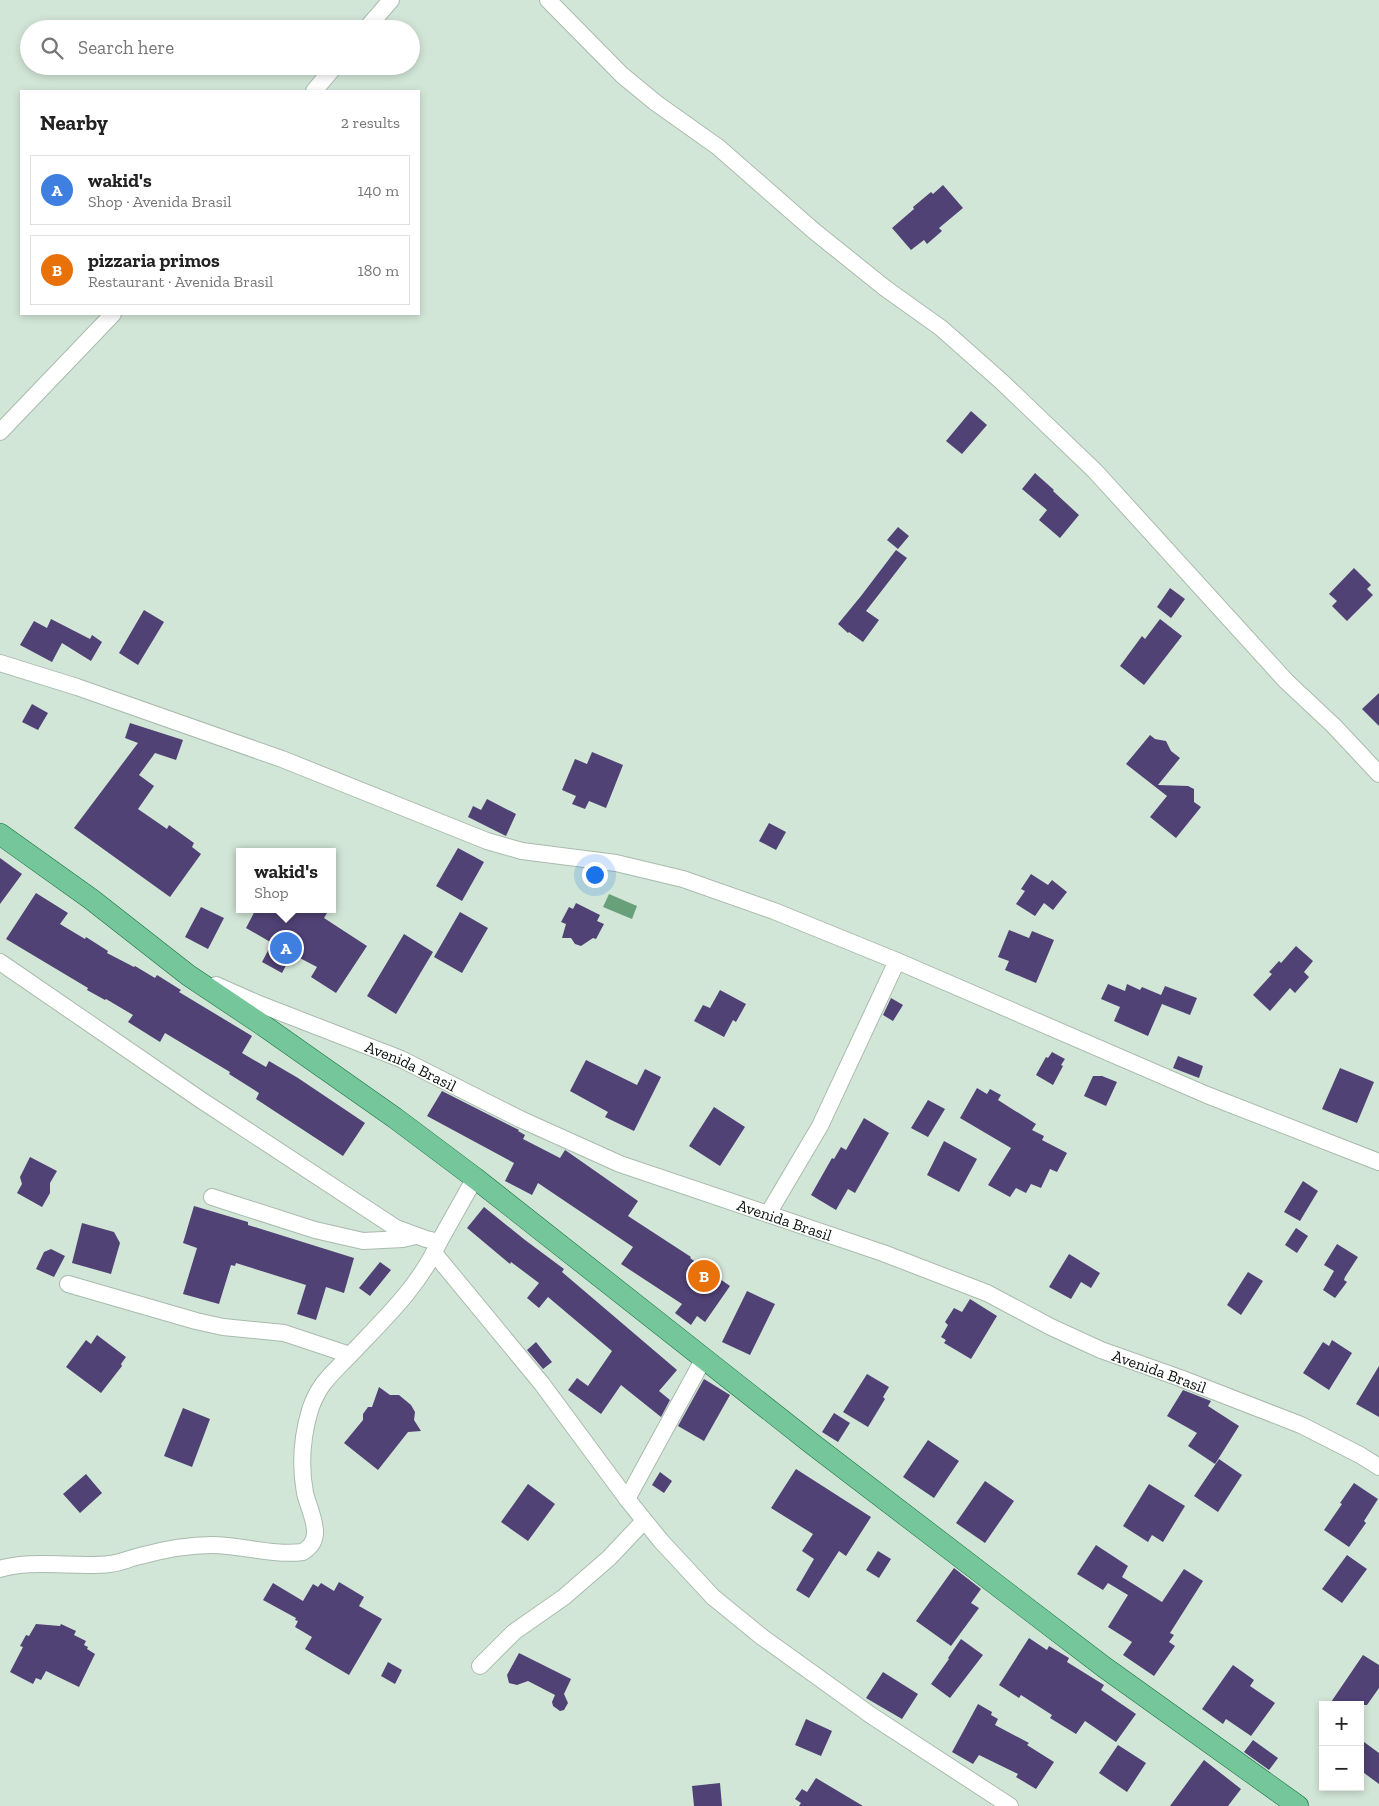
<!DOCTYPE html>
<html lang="en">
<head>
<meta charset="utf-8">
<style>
	body { margin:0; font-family:"Zilla Slab",serif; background:#f6f6f6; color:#222 }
	.controls { position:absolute; right:15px; bottom:15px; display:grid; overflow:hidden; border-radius:0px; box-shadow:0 2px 8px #0003 }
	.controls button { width:45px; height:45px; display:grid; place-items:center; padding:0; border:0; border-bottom:1px solid #e0e0e0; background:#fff; color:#222; font:25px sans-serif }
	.you { position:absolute; left:594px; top:874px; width:18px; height:18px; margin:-12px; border:4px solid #fff; border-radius:50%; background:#1a73e8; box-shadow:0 0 0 8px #1a73e833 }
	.badge { display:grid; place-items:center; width:32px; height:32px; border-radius:50%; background:#6337af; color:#fff; font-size:16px; font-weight:700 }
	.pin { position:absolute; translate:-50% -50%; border:2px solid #fff; box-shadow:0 1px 5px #0006 }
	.popup { position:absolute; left:236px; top:848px; width:100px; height:65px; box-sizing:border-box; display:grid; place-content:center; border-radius:0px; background:#fff; filter:drop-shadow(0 1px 4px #0005); font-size:16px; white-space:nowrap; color:#767676 }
	.popup b { font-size:19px; color:#222 }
	.popup::after { content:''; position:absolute; left:50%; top:100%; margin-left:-10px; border:10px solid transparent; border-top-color:#fff }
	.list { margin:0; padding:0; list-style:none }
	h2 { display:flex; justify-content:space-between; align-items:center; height:65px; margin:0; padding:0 20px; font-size:21px }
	h2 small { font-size:16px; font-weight:400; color:#767676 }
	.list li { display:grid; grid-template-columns:32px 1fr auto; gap:15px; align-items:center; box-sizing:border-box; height:70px; margin:0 10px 10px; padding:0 10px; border:1px solid #e0e0e0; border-radius:0px }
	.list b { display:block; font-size:19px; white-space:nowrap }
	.list p { margin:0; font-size:16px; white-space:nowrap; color:#767676 }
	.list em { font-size:16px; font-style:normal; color:#767676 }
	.icon { flex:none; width:28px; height:28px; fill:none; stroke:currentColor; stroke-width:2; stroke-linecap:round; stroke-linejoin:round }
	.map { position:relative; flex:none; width:1379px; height:1806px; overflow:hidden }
	.search { position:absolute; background:#fff; box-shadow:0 2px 8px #0003; left:20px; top:20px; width:400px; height:55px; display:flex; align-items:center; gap:12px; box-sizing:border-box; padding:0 18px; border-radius:28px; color:#767676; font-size:19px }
	.panel { position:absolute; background:#fff; box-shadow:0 2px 8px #0003; left:20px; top:90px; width:400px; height:225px; border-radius:0px }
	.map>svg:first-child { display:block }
</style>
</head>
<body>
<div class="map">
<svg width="1379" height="1806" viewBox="0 0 1379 1806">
	<rect width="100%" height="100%" fill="#d2e6d7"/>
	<!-- water -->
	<path fill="#68a079" d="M 609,894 L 637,906 L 632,919 L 603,907 Z"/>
	<!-- building -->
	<path fill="#504275" d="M 943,185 L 963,208 L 939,228 L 942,231 L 927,244 L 924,240 L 911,250 L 892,228 L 914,209 L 913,207 L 931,192 L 933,194 Z
		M 971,411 L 987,425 L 962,454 L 946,441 Z
		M 1035,473 L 1054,490 L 1053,491 L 1079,515 L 1060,538 L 1039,520 L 1047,510 L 1022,489 Z
		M 898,527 L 909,536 L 898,549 L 887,540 Z
		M 896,550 L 907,558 L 866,611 L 879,620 L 863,642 L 849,632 L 848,633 L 838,624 L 861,596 Z
		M 1354,568 L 1371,585 L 1367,589 L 1373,595 L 1347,621 L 1332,606 L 1337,601 L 1329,594 Z
		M 1170,588 L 1185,599 L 1171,618 L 1157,607 Z
		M 144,610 L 164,622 L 138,665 L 119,653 Z
		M 51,619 L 90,639 L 92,635 L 102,642 L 91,661 L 62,643 L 52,662 L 20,645 L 34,621 L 47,628 Z
		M 1160,619 L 1182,636 L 1144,685 L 1120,666 L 1142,636 L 1145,639 Z
		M 1379,693 L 1379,726 L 1362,709 Z
		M 32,704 L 48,713 L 38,730 L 22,722 Z
		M 130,723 L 183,740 L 176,760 L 155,753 L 139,775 L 154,786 L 138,809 L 167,829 L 169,825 L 194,843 L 192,847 L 201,854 L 170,897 L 74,828 L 138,743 L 125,738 Z
		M 1150,735 L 1155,739 L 1166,741 L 1171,751 L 1180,758 L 1158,785 L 1188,786 L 1194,789 L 1194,802 L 1201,807 L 1176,838 L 1150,817 L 1167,796 L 1126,764 Z
		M 592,752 L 623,765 L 606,808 L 589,801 L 585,809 L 572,804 L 576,796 L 562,790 L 575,759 L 587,764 Z
		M 487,799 L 516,814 L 506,836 L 468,817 L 473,806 L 481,810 Z
		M 769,823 L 786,832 L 776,850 L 759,841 Z
		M 458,848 L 484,862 L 462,901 L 436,886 Z
		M 0,858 L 22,874 L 0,904 Z
		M 1031,874 L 1048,885 L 1052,880 L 1067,892 L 1053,910 L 1044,903 L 1035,916 L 1016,904 L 1025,891 L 1021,889 Z
		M 36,893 L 68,913 L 60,924 L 85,939 L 86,937 L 108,951 L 107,953 L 134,967 L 135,966 L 155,978 L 157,975 L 181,990 L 179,992 L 252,1036 L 242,1053 L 266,1067 L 269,1061 L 298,1078 L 365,1123 L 343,1156 L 256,1099 L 259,1093 L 229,1074 L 230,1072 L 165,1033 L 160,1042 L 128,1022 L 133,1015 L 106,999 L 105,1000 L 87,990 L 88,988 L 6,939 Z
		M 576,903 L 600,915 L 597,921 L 604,924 L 596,939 L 593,938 L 581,946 L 575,944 L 571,938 L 562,938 L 566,924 L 561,922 L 569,907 L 573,909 Z
		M 201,907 L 224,918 L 208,949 L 185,937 Z
		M 256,909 L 320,909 L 327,913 L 324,918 L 367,946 L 336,993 L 311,977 L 317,967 L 292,954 L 282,973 L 262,962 L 272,943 L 246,928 Z
		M 460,912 L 488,928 L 462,973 L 434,957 Z
		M 1009,930 L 1029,938 L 1032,931 L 1054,940 L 1036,983 L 1005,970 L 1009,961 L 998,957 Z
		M 404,934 L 433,952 L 396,1014 L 367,996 Z
		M 1296,946 L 1313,961 L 1304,972 L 1309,977 L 1295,993 L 1290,988 L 1270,1011 L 1253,995 L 1272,974 L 1269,972 L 1279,961 L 1281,963 Z
		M 1108,984 L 1125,991 L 1127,984 L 1140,990 L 1142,987 L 1161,995 L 1165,986 L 1197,998 L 1190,1015 L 1162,1004 L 1148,1036 L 1114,1021 L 1120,1007 L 1101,999 Z
		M 720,990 L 746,1004 L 736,1022 L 733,1020 L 724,1037 L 694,1021 L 703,1005 L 710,1008 Z
		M 891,998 L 903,1005 L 893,1021 L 883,1015 Z
		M 1052,1052 L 1065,1059 L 1061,1065 L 1063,1066 L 1053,1085 L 1036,1075 L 1046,1057 L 1048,1058 Z
		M 1178,1056 L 1203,1066 L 1199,1078 L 1173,1068 Z
		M 586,1060 L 637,1085 L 645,1069 L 661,1077 L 634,1131 L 605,1117 L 608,1112 L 570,1091 Z
		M 1340,1068 L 1374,1082 L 1357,1123 L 1322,1109 Z
		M 1093,1076 L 1102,1076 L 1117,1082 L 1106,1106 L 1084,1096 Z
		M 977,1088 L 987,1094 L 990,1089 L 1001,1095 L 998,1100 L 1036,1124 L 1032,1130 L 1044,1136 L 1042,1140 L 1067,1153 L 1057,1172 L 1050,1169 L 1041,1188 L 1031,1184 L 1026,1193 L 1016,1188 L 1010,1197 L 988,1185 L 1011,1148 L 960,1118 Z
		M 442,1091 L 519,1130 L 518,1131 L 525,1135 L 523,1139 L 560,1158 L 565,1150 L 568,1152 L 638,1201 L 628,1216 L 691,1257 L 690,1258 L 730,1286 L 705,1322 L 697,1316 L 691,1325 L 675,1313 L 682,1304 L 621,1264 L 633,1247 L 538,1183 L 532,1195 L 505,1181 L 514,1163 L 427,1116 Z
		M 928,1100 L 945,1109 L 928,1137 L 911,1128 Z
		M 714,1107 L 745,1127 L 720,1166 L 689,1146 Z
		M 864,1118 L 889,1133 L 855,1193 L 848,1189 L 836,1210 L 811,1195 L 832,1158 L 834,1159 L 841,1147 L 846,1150 Z
		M 944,1141 L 977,1159 L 959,1192 L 927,1175 Z
		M 30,1157 L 57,1171 L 50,1183 L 50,1193 L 42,1207 L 17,1193 L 22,1184 L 20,1177 Z
		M 1303,1181 L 1318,1191 L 1300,1221 L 1284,1212 Z
		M 194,1206 L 248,1222 L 248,1225 L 354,1258 L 344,1293 L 326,1287 L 316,1320 L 297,1314 L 306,1285 L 236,1263 L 235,1266 L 231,1265 L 219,1304 L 183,1294 L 197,1248 L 183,1243 Z
		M 484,1207 L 525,1240 L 564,1269 L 562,1272 L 677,1370 L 659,1391 L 670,1400 L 661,1417 L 621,1385 L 601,1414 L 568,1390 L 577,1378 L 588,1386 L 612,1351 L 548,1297 L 539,1308 L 527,1298 L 539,1283 L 511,1262 L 510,1264 L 467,1228 Z
		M 82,1223 L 114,1232 L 120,1243 L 111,1274 L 72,1263 Z
		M 1296,1228 L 1308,1236 L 1297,1253 L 1285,1245 Z
		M 1337,1244 L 1358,1257 L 1345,1277 L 1344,1280 L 1347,1282 L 1335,1298 L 1323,1290 L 1334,1271 L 1324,1265 Z
		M 51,1249 L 65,1256 L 54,1277 L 36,1269 L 44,1252 Z
		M 1069,1254 L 1100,1273 L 1091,1288 L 1081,1282 L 1071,1299 L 1049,1287 Z
		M 380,1262 L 391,1270 L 370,1296 L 359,1288 Z
		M 1248,1272 L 1263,1281 L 1241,1315 L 1227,1305 Z
		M 747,1291 L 775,1304 L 750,1355 L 722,1342 Z
		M 970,1299 L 997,1316 L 971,1359 L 944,1343 L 946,1340 L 941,1337 L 948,1325 L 945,1322 L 954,1308 L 962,1312 Z
		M 97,1335 L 126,1357 L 121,1364 L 122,1366 L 101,1393 L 66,1367 L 86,1340 L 91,1344 Z
		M 1332,1340 L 1352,1353 L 1329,1390 L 1303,1373 L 1323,1342 L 1329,1346 Z
		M 536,1342 L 552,1362 L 543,1369 L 527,1350 Z
		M 1379,1366 L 1379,1417 L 1356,1404 Z
		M 867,1374 L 889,1387 L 883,1397 L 885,1399 L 868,1427 L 843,1412 Z
		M 704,1379 L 730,1395 L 704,1441 L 678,1426 Z
		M 379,1387 L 390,1395 L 399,1395 L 411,1405 L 415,1412 L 414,1420 L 421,1431 L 408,1432 L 378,1470 L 344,1443 L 363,1420 L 363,1414 L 368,1407 L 372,1407 Z
		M 1183,1390 L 1211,1401 L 1208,1406 L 1239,1426 L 1215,1464 L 1188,1446 L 1197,1433 L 1167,1416 Z
		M 183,1408 L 210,1419 L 192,1467 L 164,1456 Z
		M 834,1413 L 850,1423 L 838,1442 L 822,1432 Z
		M 928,1440 L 959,1461 L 934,1498 L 903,1477 Z
		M 1219,1459 L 1242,1475 L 1218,1512 L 1194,1496 Z
		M 796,1469 L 871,1517 L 846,1556 L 839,1551 L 809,1598 L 796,1590 L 814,1559 L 802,1551 L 813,1534 L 771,1508 Z
		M 660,1472 L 672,1481 L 664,1493 L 652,1485 Z
		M 86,1474 L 102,1493 L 80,1513 L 63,1494 Z
		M 985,1481 L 1014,1501 L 985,1543 L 956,1523 Z
		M 1354,1483 L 1378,1499 L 1364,1521 L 1366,1523 L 1349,1547 L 1324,1530 L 1342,1504 L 1340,1503 Z
		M 528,1484 L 555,1504 L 528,1541 L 501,1522 Z
		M 1149,1484 L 1185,1506 L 1163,1542 L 1152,1535 L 1148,1542 L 1123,1526 Z
		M 1096,1545 L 1128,1566 L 1122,1577 L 1162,1602 L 1184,1569 L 1203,1581 L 1170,1633 L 1174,1635 L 1169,1642 L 1175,1646 L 1154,1676 L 1123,1655 L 1132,1642 L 1108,1627 L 1128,1595 L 1108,1583 L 1103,1590 L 1077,1574 Z
		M 878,1551 L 891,1559 L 879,1578 L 866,1570 Z
		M 1347,1555 L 1367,1569 L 1342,1603 L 1322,1589 Z
		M 954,1568 L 981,1589 L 971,1603 L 979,1608 L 951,1646 L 916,1621 Z
		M 339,1582 L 364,1597 L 359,1606 L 382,1619 L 349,1675 L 305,1649 L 312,1637 L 295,1627 L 298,1621 L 295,1620 L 296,1618 L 263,1600 L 273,1583 L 303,1601 L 313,1584 L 318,1587 L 321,1583 L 334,1591 Z
		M 36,1624 L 60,1626 L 61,1624 L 76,1631 L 74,1635 L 86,1641 L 84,1645 L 88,1647 L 87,1649 L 95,1654 L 79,1687 L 46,1671 L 41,1680 L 36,1678 L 33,1684 L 10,1672 L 23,1647 L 20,1646 L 26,1635 L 29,1636 Z
		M 1029,1638 L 1047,1650 L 1049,1646 L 1069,1658 L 1067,1662 L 1104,1685 L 1101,1690 L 1136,1714 L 1116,1742 L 1085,1721 L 1076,1734 L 1050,1718 L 1052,1715 L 1021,1695 L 1019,1698 L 999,1685 Z
		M 961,1639 L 983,1655 L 950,1698 L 931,1684 L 949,1659 L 948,1658 Z
		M 519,1653 L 571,1679 L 564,1694 L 568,1703 L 564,1710 L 560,1711 L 553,1706 L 552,1702 L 555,1695 L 528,1681 L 517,1685 L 509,1683 L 507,1675 Z
		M 1363,1655 L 1379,1665 L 1379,1688 L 1367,1705 L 1329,1705 Z
		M 388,1662 L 402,1670 L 395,1684 L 381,1676 Z
		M 1233,1665 L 1254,1680 L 1250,1686 L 1275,1703 L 1251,1736 L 1226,1719 L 1223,1724 L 1202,1709 Z
		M 883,1672 L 918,1694 L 902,1719 L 866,1698 Z
		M 978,1704 L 992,1712 L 991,1715 L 998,1719 L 995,1725 L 1029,1743 L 1027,1745 L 1054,1762 L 1036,1789 L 1016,1777 L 1018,1774 L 979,1755 L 973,1764 L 952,1752 Z
		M 806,1719 L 832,1731 L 821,1756 L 795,1745 Z
		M 1360,1739 L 1379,1753 L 1379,1784 L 1360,1770 Z
		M 1253,1740 L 1278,1758 L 1269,1770 L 1244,1752 Z
		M 1118,1745 L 1146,1763 L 1127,1792 L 1099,1773 Z
		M 1204,1760 L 1241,1789 L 1228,1806 L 1170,1806 Z
		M 816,1778 L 863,1806 L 799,1806 L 801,1803 L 795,1799 L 802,1789 L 807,1792 Z
		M 720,1783 L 722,1806 L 694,1806 L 692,1786 Z"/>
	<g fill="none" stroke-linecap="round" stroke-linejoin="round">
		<!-- minor casing -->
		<g stroke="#a8bbad" stroke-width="18">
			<g id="minor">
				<path d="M 548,0 L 622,75 L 656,103 L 718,147 L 814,231 L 885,288 L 941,328 L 1002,382 L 1095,471 L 1286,681 L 1334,726 L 1379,774"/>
				<path d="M 366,29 L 391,0"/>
				<path d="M 314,91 L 335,66"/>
				<path d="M 0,432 L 113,314"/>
				<path d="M 0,663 L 77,687 L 282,759 L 487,841 L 522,851 L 616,863 L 683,879 L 774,911 L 897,961 L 1207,1095 L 1379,1162"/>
				<path d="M 0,962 L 201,1100 L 396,1228 L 426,1239 L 439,1242 L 475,1178"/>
				<path id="s1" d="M 216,985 L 259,1004 L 401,1059 L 520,1119 L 620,1164 L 883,1253 L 987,1293 L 1051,1327 L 1101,1350 L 1180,1378 L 1301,1425 L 1360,1455 L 1379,1467"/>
				<path d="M 212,1197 L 315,1230 L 363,1241 L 403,1239 L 415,1236"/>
				<path d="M 768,1214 L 820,1126 L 897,961"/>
				<path d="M 434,1253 L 542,1384 L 627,1499 L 661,1541 L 713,1597 L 762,1637 L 872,1716 L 1010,1806"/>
				<path d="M 68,1284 L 196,1321 L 223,1327 L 284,1333 L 350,1355"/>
				<path d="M 627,1499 L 704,1358"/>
				<path d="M 0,1569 C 30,1559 77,1568 110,1564 C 121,1563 130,1558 140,1556 C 162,1550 188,1545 212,1545 C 242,1545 272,1556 303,1552 C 310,1547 314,1543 315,1534 C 316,1521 308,1506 305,1493 C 300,1466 302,1437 310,1410 C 319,1383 331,1375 350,1355 C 382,1321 420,1286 439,1242"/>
				<path d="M 480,1666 L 514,1632 L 564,1597 L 609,1558 L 644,1521"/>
			</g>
		</g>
		<!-- major casing -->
		<g stroke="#14703e" stroke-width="22">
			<path id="major" d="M 0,834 L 91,899 L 188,975 L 267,1028 L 395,1118 L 475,1178 L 811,1443 L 1104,1667 L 1298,1806"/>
		</g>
		<!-- minor -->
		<use href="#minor" stroke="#fff" stroke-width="16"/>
		<!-- major -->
		<use href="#major" stroke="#75c79b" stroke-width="21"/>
	</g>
	<g text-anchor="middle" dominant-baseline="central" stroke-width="5" stroke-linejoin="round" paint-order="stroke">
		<!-- street labels -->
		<g font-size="16" fill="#0b120d" stroke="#fff">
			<text stroke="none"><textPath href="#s1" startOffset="211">Avenida Brasil</textPath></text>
			<text stroke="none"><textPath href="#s1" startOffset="616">Avenida Brasil</textPath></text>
			<text stroke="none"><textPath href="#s1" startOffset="1021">Avenida Brasil</textPath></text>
		</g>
	</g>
</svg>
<div class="controls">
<button>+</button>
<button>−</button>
</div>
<div class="you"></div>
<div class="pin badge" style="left:286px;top:948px;background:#3f7fe0">A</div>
<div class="popup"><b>wakid's</b>Shop</div>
<div class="pin badge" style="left:704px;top:1276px;background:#e8710a">B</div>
<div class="search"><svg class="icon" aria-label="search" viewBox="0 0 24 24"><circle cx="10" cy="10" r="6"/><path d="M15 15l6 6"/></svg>Search here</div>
<section class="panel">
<h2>Nearby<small>2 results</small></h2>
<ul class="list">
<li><span class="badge" style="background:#3f7fe0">A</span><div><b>wakid's</b><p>Shop · Avenida Brasil</p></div><em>140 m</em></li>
<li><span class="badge" style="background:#e8710a">B</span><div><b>pizzaria primos</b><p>Restaurant · Avenida Brasil</p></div><em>180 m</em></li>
</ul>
</section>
</div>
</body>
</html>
